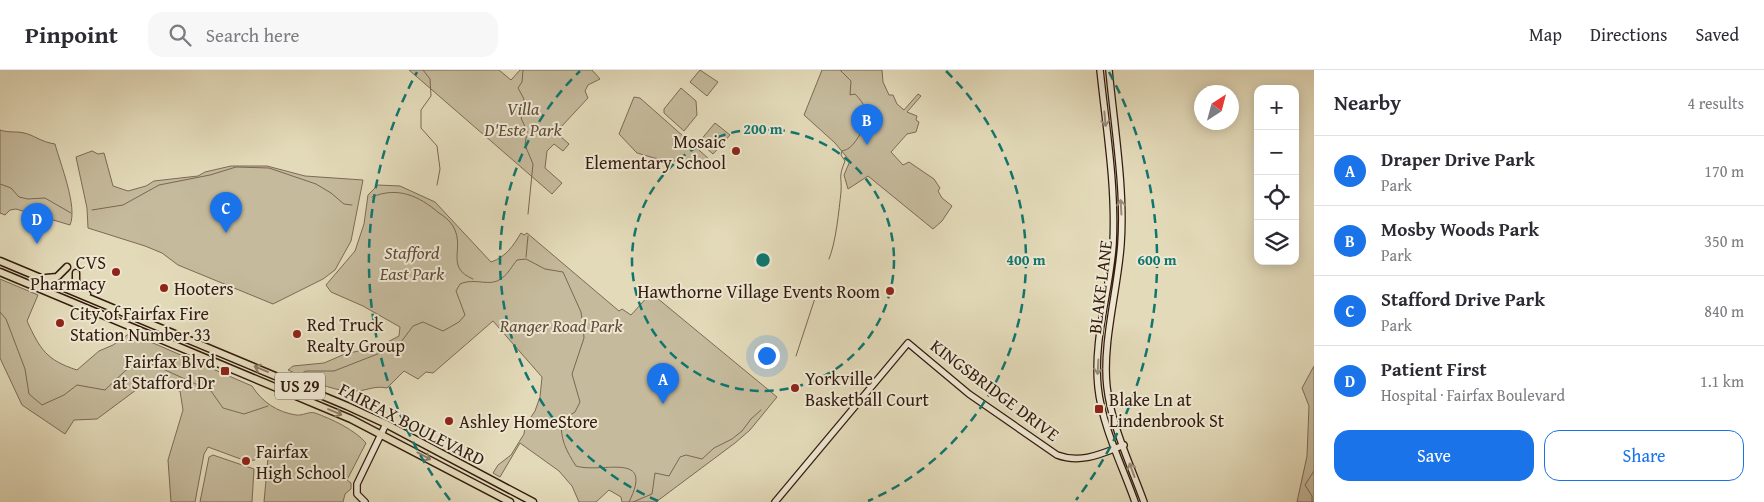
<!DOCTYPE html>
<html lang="en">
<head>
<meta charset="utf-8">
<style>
	body { margin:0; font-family:"Gentium Book Plus",serif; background:#f7f7f7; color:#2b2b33 }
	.controls { position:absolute; right:15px; top:15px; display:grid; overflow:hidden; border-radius:10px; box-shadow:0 2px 12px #0003 }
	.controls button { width:45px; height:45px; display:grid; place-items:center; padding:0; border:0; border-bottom:1px solid #e1e1e2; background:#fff; color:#2b2b33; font:25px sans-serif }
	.compass { position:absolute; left:1194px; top:15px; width:45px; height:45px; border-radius:50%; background:#fff; box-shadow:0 2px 12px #0003; rotate:36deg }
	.you { position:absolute; left:766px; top:285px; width:18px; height:18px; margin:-12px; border:4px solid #fff; border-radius:50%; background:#1a73e8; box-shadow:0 0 0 8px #1a73e833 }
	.badge { display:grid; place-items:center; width:32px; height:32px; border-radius:50%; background:#1a73e8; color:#fff; font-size:16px; font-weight:700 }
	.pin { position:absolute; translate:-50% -41px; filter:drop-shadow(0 1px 2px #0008) }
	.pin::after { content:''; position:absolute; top:26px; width:18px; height:15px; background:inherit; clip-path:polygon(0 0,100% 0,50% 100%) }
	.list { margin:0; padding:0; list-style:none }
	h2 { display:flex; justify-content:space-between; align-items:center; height:65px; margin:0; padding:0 20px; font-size:21px }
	h2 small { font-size:16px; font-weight:400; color:#7c7c81 }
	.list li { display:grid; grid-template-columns:32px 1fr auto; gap:15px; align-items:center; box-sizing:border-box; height:70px; padding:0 20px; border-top:1px solid #e1e1e2 }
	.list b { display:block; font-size:19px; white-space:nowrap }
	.list p { margin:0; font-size:16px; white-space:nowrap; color:#7c7c81 }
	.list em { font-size:16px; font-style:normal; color:#7c7c81 }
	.actions { display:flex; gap:10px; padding:15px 20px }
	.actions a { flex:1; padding:11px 0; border:1px solid #1a73e8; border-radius:15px; text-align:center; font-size:18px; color:#1a73e8 }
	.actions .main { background:#1a73e8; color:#fff }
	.icon { flex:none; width:28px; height:28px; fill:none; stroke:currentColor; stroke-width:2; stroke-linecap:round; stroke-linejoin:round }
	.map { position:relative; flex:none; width:1314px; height:432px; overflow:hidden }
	header { display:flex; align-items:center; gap:30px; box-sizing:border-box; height:70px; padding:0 25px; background:#fff; border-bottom:1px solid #e1e1e2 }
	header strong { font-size:24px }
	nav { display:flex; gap:28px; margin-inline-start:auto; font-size:18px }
	.search { width:350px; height:45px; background:#f7f7f7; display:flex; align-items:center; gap:12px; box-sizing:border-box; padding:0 18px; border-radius:15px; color:#7c7c81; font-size:19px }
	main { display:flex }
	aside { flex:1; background:#fff }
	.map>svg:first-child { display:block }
</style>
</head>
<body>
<header>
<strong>Pinpoint</strong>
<div class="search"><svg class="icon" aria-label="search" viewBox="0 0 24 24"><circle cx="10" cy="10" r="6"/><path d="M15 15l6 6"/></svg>Search here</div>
<nav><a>Map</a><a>Directions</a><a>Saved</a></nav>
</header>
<main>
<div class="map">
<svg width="1314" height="432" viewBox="0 0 1314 432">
	<rect width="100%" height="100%" fill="#e3dab9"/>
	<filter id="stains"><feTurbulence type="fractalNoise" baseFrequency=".004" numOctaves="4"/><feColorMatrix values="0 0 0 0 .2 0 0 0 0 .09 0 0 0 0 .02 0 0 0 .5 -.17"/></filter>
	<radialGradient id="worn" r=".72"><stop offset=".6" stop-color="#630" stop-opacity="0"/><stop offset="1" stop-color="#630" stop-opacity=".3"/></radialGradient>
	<!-- green -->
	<path fill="#c5ba9c" stroke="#7c6a55" d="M 409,0 L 499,0 L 511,10 L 520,0 L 592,0 L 600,9 L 588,15 L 585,21 L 588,28 L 561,57 L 560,66 L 569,74 L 563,81 L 554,74 L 547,81 L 545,98 L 562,113 L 552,124 Z
		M 700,0 L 718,12 L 707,26 L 690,12 Z
		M 822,0 L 882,0 L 883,12 L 889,25 L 893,25 L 897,34 L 904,40 L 918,24 L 921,26 L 907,42 L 917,46 L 916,50 L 919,52 L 916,62 L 907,64 L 891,82 L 903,95 L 909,92 L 934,109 L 940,118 L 938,121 L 942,128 L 952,136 L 942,151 L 933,159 L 868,106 L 848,119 L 844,105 L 850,91 L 835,73 L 804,45 Z
		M 681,18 L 696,31 L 697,45 L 684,61 L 664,43 L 664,39 Z
		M 634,27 L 640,28 L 709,89 L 703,95 L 654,88 L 637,83 L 619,64 Z
		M 715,53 L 730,65 L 713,84 L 699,72 Z
		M 0,60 C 9,63 16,61 24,63 C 34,65 41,72 55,74 C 60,93 78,137 70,155 L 16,139 L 10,140 L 5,145 L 0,143 Z
		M 92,81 L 98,84 L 104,83 L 113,116 L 128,121 L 146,116 L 154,111 L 198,106 L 205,102 L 231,96 L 267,96 L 305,106 L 363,110 L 351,171 L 335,200 L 323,209 L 273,234 L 178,195 L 162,183 L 145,176 L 88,158 L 87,138 L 76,87 Z
		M 378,115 L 400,116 L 435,132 L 491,192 C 506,187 513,176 521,163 L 524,165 L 527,163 L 619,241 L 622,239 L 631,245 L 651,223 L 777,327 L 750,360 L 735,373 L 656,432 L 622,432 L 621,427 L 609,420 L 596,432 L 579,432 L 572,416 L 559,401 L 520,373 L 500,407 L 493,403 L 498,395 L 511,385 L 524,364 L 525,356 L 535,341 L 540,327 L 542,307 L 493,251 L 433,303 L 426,302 L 418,309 L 404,301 L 387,318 C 372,315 366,322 352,321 C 330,321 309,309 288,300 L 293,296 L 324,293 L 345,284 L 380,276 L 399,266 L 400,257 L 363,236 L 331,222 L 326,215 L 355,181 L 364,154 L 368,125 Z
		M 0,209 L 38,225 L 27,251 C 40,279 46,290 77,300 L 99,281 L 113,275 L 130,263 L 252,316 C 262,332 277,342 296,345 C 303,346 309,341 315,343 C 332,349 355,360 366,373 L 347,410 L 351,413 L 351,419 L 345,424 L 343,432 L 264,432 L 269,377 L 255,390 L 246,391 L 208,377 L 204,384 L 195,432 L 171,432 L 168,390 L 183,340 L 180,321 L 155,315 L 140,317 L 97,349 L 74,350 L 65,364 L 22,335 L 0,288 Z
		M 1314,296 L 1314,432 L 1297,432 L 1307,386 L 1309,336 L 1302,318 Z
		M 213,385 L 254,399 L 252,432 L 200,432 L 209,387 Z"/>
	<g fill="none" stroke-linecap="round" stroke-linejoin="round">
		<!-- stream -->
		<path stroke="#7a6752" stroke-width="1" d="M 423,0 L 430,9 L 431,26 L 421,40 L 421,58 L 437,76 L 440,99 L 437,115
			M 523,0 L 522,12 L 518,18 L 524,29 L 520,37 L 524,45 L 521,48 L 527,61 L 525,75 L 533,94 L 528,144
			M 0,114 L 11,118 L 19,127 L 28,129 L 45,128 L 71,143
			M 372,127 C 398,116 419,126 439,143 C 444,146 450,151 453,156 C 466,178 444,197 473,209
			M 92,140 L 123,135 L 159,115 L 210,105 L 236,97 L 269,98 L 316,114 L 331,123 L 344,134 L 352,135
			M 526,187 L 528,166
			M 829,189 C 836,172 839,140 841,122 C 842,106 838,108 845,91 L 841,85 L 842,81 C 855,79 858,63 868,55 C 868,42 865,34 855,24 L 850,25 L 851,11 L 840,0
			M 0,242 L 6,249 L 25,299 L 29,324 L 42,335 L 64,325 L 77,315 L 105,320 L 126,300 L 150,293 L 211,321 L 223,338 L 244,344 L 268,336
			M 796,286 L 818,219
			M 299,304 L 306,301 L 334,301 L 398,276 L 413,256 L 423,252 L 443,261 L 459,252 L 465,245 L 456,221 L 460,214 C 476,207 490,218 502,208 C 508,204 512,196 517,190 L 526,189 L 545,199 L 563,202 L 581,242 L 583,256 L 584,268 L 572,304 L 580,332 L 575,342 L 562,350 C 559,368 567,382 576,396 C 603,404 655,380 629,432
			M 633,432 L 652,424 L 655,403 L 669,406 L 680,387 L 686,385 L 702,389 L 714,378 L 732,369 L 742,361 L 751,349 L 761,340
			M 1312,432 L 1312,426 L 1305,415 L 1314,401"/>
		<!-- secondary casing -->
		<g stroke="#341b0e" stroke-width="8">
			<path id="secondary" d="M 1100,0 C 1106,57 1116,116 1113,174 C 1110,221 1093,269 1098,317 C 1102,356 1122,395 1135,432
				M 1109,0 C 1114,55 1125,119 1121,174 C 1118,219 1102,273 1107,317 C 1111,354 1131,396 1144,432
				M 365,432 L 357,424 L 357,414 L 386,354
				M 775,432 L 908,273 L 969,324 L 1057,385 C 1081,394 1101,384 1124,375"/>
		</g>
		<!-- primary casing -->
		<g stroke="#341b0e" stroke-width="9">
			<path id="primary" d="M 0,191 L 347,336 L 386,354 L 533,432
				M 0,202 L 351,349 L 510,432
				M 76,203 L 76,213 L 87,224
				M 46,208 L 57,207 L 67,197"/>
		</g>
		<!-- secondary -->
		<use href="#secondary" stroke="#ede7d2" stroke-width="5.5"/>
		<!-- primary -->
		<use href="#primary" stroke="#e3dab9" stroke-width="6"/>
	</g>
	<!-- one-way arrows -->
	<defs><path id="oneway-shaft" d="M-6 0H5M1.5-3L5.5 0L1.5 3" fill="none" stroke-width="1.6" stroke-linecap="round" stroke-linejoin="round" transform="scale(1.25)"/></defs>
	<g stroke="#9a8b7a">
		<use href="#oneway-shaft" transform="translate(1105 49) rotate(85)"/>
		<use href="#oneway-shaft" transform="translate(1121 137) rotate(-93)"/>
		<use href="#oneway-shaft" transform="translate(1098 297) rotate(93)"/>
		<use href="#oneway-shaft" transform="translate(1132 400) rotate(-110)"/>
	</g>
	<g stroke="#8c7a64">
		<use href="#oneway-shaft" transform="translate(261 299) rotate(-157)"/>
		<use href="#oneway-shaft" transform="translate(335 342) rotate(23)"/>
		<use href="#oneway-shaft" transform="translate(424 386) rotate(28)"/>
	</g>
	<!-- distance rings -->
	<g fill="none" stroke="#0f766e" stroke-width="2.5" stroke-dasharray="9 6">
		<circle cx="763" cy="190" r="131"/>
		<path d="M658 431A263 263 0 0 1 580 1M946 1A263 263 0 0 1 868 431"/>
		<path d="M450 430A394 394 0 0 1 417 2M1109 2A394 394 0 0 1 1076 430"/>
	</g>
	<!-- markers -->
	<g fill="#8f2418" stroke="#ede7d2" stroke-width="2">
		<circle cx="736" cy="81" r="5"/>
		<circle cx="116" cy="202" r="5"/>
		<circle cx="164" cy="218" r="5"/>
		<circle cx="890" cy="221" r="5"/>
		<circle cx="60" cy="253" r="5"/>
		<circle cx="297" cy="264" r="5"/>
		<rect x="220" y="296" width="10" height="10" rx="2.5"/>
		<circle cx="795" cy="318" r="5"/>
		<rect x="1094" y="334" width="10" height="10" rx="2.5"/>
		<circle cx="449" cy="351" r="5"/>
		<circle cx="246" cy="391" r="5"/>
	</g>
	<g text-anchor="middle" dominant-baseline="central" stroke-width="4" stroke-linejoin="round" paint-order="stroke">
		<!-- shield labels -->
		<rect fill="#ede7d2" stroke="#6c5849" stroke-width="1" x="275" y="302.5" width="50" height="27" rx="4"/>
		<g font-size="16" font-weight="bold" fill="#341b0e">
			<text x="300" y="316">US 29</text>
		</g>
		<!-- park labels -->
		<g font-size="18" font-style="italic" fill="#604b39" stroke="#ede7d2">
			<text x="523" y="38">Villa<tspan x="523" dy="21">D'Este Park</tspan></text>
			<text x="412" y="182">Stafford<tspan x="412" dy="21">East Park</tspan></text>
			<text x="561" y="255">Ranger Road Park</text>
		</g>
		<!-- poi labels -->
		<g font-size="18" fill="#341b0e" stroke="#ede7d2" text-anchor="start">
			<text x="726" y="71" text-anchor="end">Mosaic<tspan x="726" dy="21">Elementary School</tspan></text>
			<text x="106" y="192" text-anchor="end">CVS<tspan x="106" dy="21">Pharmacy</tspan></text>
			<text x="174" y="218">Hooters</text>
			<text x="880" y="221" text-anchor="end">Hawthorne Village Events Room</text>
			<text x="70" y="243">City of Fairfax Fire<tspan x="70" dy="21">Station Number 33</tspan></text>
			<text x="307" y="254">Red Truck<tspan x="307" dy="21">Realty Group</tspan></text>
			<text x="215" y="291" text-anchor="end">Fairfax Blvd<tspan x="215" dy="21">at Stafford Dr</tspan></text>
			<text x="805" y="308">Yorkville<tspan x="805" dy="21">Basketball Court</tspan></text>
			<text x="1109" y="329">Blake Ln at<tspan x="1109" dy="21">Lindenbrook St</tspan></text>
			<text x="459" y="351">Ashley HomeStore</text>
			<text x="256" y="381">Fairfax<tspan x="256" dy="21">High School</tspan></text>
		</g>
		<!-- street labels -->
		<g font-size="18" fill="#341b0e" stroke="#ede7d2">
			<text transform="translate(1100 217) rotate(-83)">BLAKE LANE</text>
			<text transform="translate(995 320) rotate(37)">KINGSBRIDGE DRIVE</text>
			<text transform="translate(412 354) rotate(27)">FAIRFAX BOULEVARD</text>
		</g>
	</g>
	<circle cx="763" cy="190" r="8" fill="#0f766e" stroke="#ede7d2" stroke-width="2.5"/>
	<g font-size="15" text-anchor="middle" font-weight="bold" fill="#0f766e" stroke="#ede7d2" stroke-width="4" stroke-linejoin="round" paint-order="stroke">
		<text x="763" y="64">200 m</text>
		<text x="1026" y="195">400 m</text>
		<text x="1157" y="195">600 m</text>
	</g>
	<rect width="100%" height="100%" filter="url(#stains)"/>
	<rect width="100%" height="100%" fill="url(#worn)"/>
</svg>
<div class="controls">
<button>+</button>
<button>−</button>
<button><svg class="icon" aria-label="locate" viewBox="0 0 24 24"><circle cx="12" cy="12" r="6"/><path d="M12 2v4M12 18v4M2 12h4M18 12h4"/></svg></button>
<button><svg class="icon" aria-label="layers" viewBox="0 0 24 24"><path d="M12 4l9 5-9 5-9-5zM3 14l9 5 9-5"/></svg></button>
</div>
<svg class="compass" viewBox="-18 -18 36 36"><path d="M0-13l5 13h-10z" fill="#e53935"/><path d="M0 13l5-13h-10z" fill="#7c7c81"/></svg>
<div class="you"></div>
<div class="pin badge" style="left:663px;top:334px">A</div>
<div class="pin badge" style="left:867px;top:75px">B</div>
<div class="pin badge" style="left:226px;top:163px">C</div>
<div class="pin badge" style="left:37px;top:174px">D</div>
</div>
<aside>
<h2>Nearby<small>4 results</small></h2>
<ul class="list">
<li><span class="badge">A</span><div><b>Draper Drive Park</b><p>Park</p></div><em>170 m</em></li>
<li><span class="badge">B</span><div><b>Mosby Woods Park</b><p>Park</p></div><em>350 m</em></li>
<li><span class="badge">C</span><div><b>Stafford Drive Park</b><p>Park</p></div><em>840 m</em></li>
<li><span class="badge">D</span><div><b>Patient First</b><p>Hospital · Fairfax Boulevard</p></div><em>1.1 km</em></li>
</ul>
<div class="actions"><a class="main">Save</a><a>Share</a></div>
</aside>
</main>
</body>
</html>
